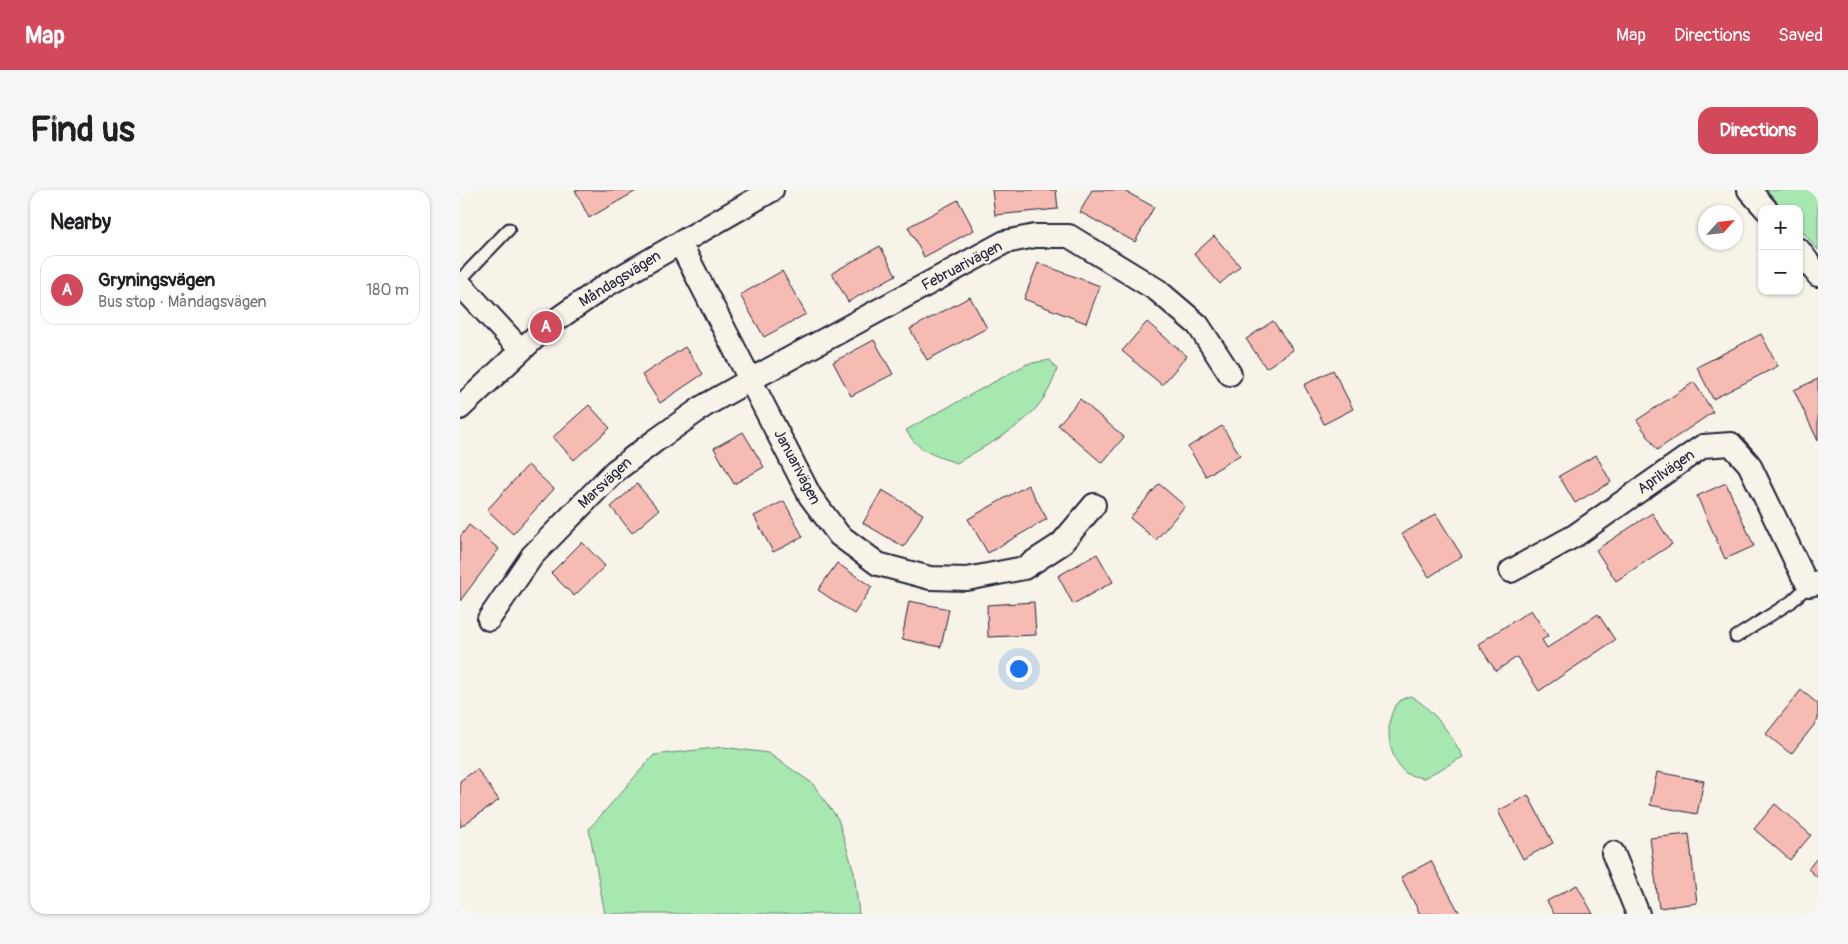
<!DOCTYPE html>
<html lang="en">
<head>
<meta charset="utf-8">
<style>
	body { margin:0; font-family:Pangolin,sans-serif; background:#f6f6f6; color:#202124 }
	.controls { position:absolute; right:15px; top:15px; display:grid; overflow:hidden; border-radius:10px; box-shadow:0 1px 4px #0004 }
	.controls button { width:45px; height:45px; display:grid; place-items:center; padding:0; border:0; border-bottom:1px solid #e0e0e0; background:#fff; color:#202124; font:25px sans-serif }
	.compass { position:absolute; left:1238px; top:15px; width:45px; height:45px; border-radius:50%; background:#fff; box-shadow:0 1px 4px #0004; rotate:63deg }
	.you { position:absolute; left:558px; top:478px; width:18px; height:18px; margin:-12px; border:4px solid #fff; border-radius:50%; background:#1a73e8; box-shadow:0 0 0 8px #1a73e833 }
	.badge { display:grid; place-items:center; width:32px; height:32px; border-radius:50%; background:#d1495b; color:#fff; font-size:16px; font-weight:700 }
	.pin { position:absolute; translate:-50% -50%; border:2px solid #fff; box-shadow:0 1px 5px #0006 }
	.list { margin:0; padding:0; list-style:none }
	h2 { display:flex; justify-content:space-between; align-items:center; height:65px; margin:0; padding:0 20px; font-size:21px }
	h2 small { font-size:16px; font-weight:400; color:#757577 }
	.list li { display:grid; grid-template-columns:32px 1fr auto; gap:15px; align-items:center; box-sizing:border-box; height:70px; margin:0 10px 10px; padding:0 10px; border:1px solid #e0e0e0; border-radius:15px }
	.list b { display:block; font-size:19px; white-space:nowrap }
	.list p { margin:0; font-size:16px; white-space:nowrap; color:#757577 }
	.list em { font-size:16px; font-style:normal; color:#757577 }
	.map { position:relative; flex:none; width:1358px; height:724px; overflow:hidden; border-radius:15px }
	header { display:flex; align-items:center; gap:30px; box-sizing:border-box; height:70px; padding:0 25px; background:#d1495b; color:#fff }
	header strong { font-size:24px }
	nav { display:flex; gap:28px; margin-inline-start:auto; font-size:18px }
	.intro { display:flex; align-items:center; justify-content:space-between; box-sizing:border-box; height:120px; padding:0 30px }
	h1 { margin:0; font-size:35px }
	.button { padding:12px 22px; border-radius:15px; background:#d1495b; color:#fff; font-size:18px; font-weight:700 }
	main { display:flex; gap:30px; padding:0 30px }
	aside { flex:1; background:#fff; border-radius:15px; box-shadow:0 1px 4px #0004 }
	.map>svg:first-child { display:block }
</style>
</head>
<body>
<header>
<strong>Map</strong>
<nav><a>Map</a><a>Directions</a><a>Saved</a></nav>
</header>
<div class="intro"><h1>Find us</h1><a class="button">Directions</a></div>
<main>
<aside>
<h2>Nearby<small></small></h2>
<ul class="list">
<li><span class="badge">A</span><div><b>Gryningsvägen</b><p>Bus stop · Måndagsvägen</p></div><em>180 m</em></li>
</ul>
</aside>
<div class="map">
<svg width="1358" height="724" viewBox="0 0 1358 724">
	<rect width="100%" height="100%" fill="#f7f3e8"/>
	<filter id="ink" filterUnits="userSpaceOnUse"><feTurbulence type="fractalNoise" baseFrequency=".02" numOctaves="2"/><feDisplacementMap in="SourceGraphic" scale="10" xChannelSelector="R" yChannelSelector="G"/><feConvolveMatrix kernelMatrix="1 2 1 2 8 2 1 2 1" color-interpolation-filters="sRGB"/></filter>
	<g filter="url(#ink)">
		<!-- green -->
		<path fill="#a7e8b1" stroke="#648576" d="M 1307,0 L 1358,0 L 1358,60 L 1339,37 L 1339,19 L 1323,19 Z
			M 590,170 L 597,179 C 583,230 539,247 497,273 C 475,266 457,261 446,240 L 567,174 Z
			M 951,506 C 974,520 991,544 1003,567 L 964,588 C 959,587 950,586 946,583 C 924,568 921,510 951,506 Z
			M 263,557 L 308,563 L 352,593 L 378,629 L 394,682 L 399,724 L 145,724 L 129,639 L 194,565 Z"/>
		<!-- building -->
		<path fill="#f6bbb3" stroke="#22223b" d="M 115,0 L 178,0 L 129,28 Z
			M 532,0 L 596,0 L 598,19 L 535,25 Z
			M 632,0 L 663,0 L 694,17 L 675,52 L 620,22 Z
			M 498,10 L 514,40 L 464,67 L 448,37 Z
			M 754,46 L 780,76 L 760,94 L 734,64 Z
			M 420,56 L 436,85 L 388,112 L 372,83 Z
			M 578,73 L 640,96 L 626,133 L 564,109 Z
			M 322,81 L 346,124 L 304,147 L 280,105 Z
			M 510,107 L 527,138 L 467,170 L 450,139 Z
			M 813,131 L 833,160 L 806,178 L 786,149 Z
			M 687,132 L 727,166 L 702,195 L 662,161 Z
			M 1301,144 L 1318,176 L 1253,209 L 1237,177 Z
			M 414,150 L 433,184 L 391,206 L 373,172 Z
			M 225,157 L 243,184 L 200,213 L 182,185 Z
			M 873,180 L 893,219 L 864,234 L 844,195 Z
			M 1358,189 L 1358,251 L 1334,200 Z
			M 1234,192 L 1253,222 L 1197,260 L 1177,230 Z
			M 620,209 L 664,247 L 642,273 L 598,235 Z
			M 129,215 L 150,238 L 114,270 L 93,247 Z
			M 762,236 L 780,265 L 746,286 L 728,257 Z
			M 283,242 L 304,277 L 274,294 L 254,258 Z
			M 1136,265 L 1151,292 L 1115,313 L 1099,286 Z
			M 68,275 L 94,299 L 53,344 L 27,320 Z
			M 1266,293 L 1294,356 L 1265,369 L 1237,306 Z
			M 177,294 L 199,320 L 172,343 L 151,317 Z
			M 699,294 L 725,316 L 696,350 L 670,328 Z
			M 568,295 L 587,329 L 528,363 L 508,329 Z
			M 422,300 L 463,324 L 444,357 L 403,333 Z
			M 324,311 L 343,347 L 313,362 L 294,326 Z
			M 1192,323 L 1212,354 L 1156,391 L 1136,360 Z
			M 976,324 L 1002,366 L 969,387 L 942,344 Z
			M 9,335 L 39,359 L 0,411 L 0,347 Z
			M 122,352 L 145,376 L 114,406 L 91,383 Z
			M 637,364 L 653,392 L 613,414 L 598,386 Z
			M 377,373 L 412,397 L 394,424 L 358,400 Z
			M 449,411 L 489,419 L 481,457 L 442,449 Z
			M 574,412 L 576,445 L 528,447 L 527,415 Z
			M 1071,420 L 1088,446 L 1082,450 L 1087,458 L 1138,424 L 1155,450 L 1079,501 L 1057,467 L 1036,481 L 1018,454 Z
			M 1341,500 L 1358,514 L 1358,530 L 1331,564 L 1306,544 Z
			M 17,579 L 39,610 L 0,637 L 0,591 Z
			M 1197,582 L 1244,591 L 1237,624 L 1190,615 Z
			M 1068,605 L 1093,653 L 1063,669 L 1038,621 Z
			M 1315,614 L 1351,645 L 1330,670 L 1294,639 Z
			M 1229,644 L 1237,713 L 1199,718 L 1190,648 Z
			M 1358,667 L 1358,688 L 1348,679 Z
			M 971,671 L 1000,724 L 960,724 L 941,687 Z
			M 1117,695 L 1133,724 L 1094,724 L 1087,711 Z"/>
		<g fill="none" stroke-linecap="round" stroke-linejoin="round">
			<!-- service casing -->
			<g stroke="#22223b" stroke-width="15">
				<path id="service" d="M 0,90 L 49,39
					M 1276,447 L 1331,412 L 1349,395"/>
			</g>
			<!-- minor casing -->
			<g stroke="#22223b" stroke-width="26">
				<path id="minor" d="M 1289,0 L 1306,19
					M 220,53 L 350,306 L 379,345 L 418,374 L 470,388 L 507,389 L 564,378 L 601,354 L 634,315
					M 1339,60 L 1358,85
					M 0,94 L 60,159
					M 0,218 L 86,137 L 145,96 L 312,0
					M 1051,381 L 1116,345 L 1243,256 L 1271,254 L 1289,274 L 1343,386 L 1349,395 L 1358,393
					M 29,429 L 72,366 L 155,281 L 195,251 L 244,216 L 292,189 L 545,52 L 575,46 L 609,46 L 697,100 L 738,135 L 770,184
					M 1153,663 L 1178,724"/>
			</g>
			<!-- service -->
			<use href="#service" stroke="#f7f3e8" stroke-width="11"/>
			<!-- minor -->
			<use href="#minor" stroke="#f7f3e8" stroke-width="22"/>
		</g>
	</g>
	<g text-anchor="middle" dominant-baseline="central" stroke-width="5" stroke-linejoin="round" paint-order="stroke">
		<!-- street labels -->
		<g font-size="15" fill="#22223b" stroke="#f7f3e8">
			<text transform="translate(502 76) rotate(-28)">Februarivägen</text>
			<text transform="translate(160 89) rotate(-32)">Måndagsvägen</text>
			<text transform="translate(337 277) rotate(62)">Januarivägen</text>
			<text transform="translate(1206 282) rotate(-35)">Aprilvägen</text>
			<text transform="translate(145 293) rotate(-43)">Marsvägen</text>
		</g>
	</g>
</svg>
<div class="controls">
<button>+</button>
<button>−</button>
</div>
<svg class="compass" viewBox="-18 -18 36 36"><path d="M0-13l5 13h-10z" fill="#e53935"/><path d="M0 13l5-13h-10z" fill="#757577"/></svg>
<div class="you"></div>
<div class="pin badge" style="left:86px;top:137px">A</div>
</div>
</main>
</body>
</html>
